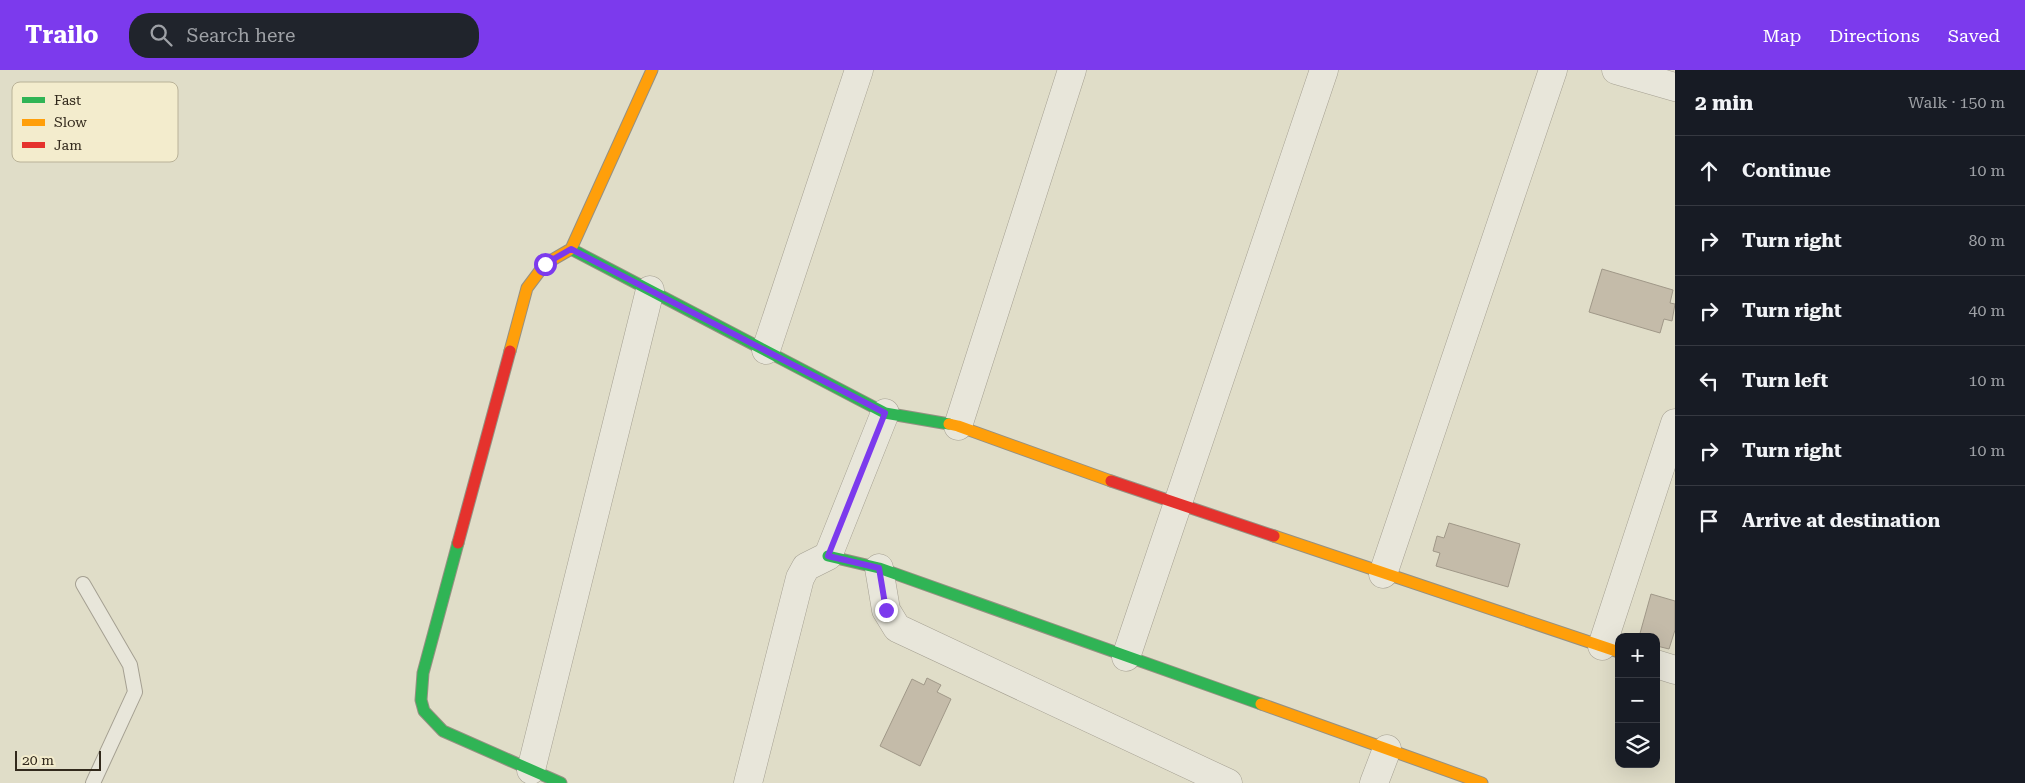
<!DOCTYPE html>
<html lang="en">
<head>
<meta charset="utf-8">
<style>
	body { margin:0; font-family:"Roboto Serif",serif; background:#20242c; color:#f1f3f6 }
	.controls { position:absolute; right:15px; bottom:15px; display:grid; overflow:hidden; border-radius:10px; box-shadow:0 5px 20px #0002 }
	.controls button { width:45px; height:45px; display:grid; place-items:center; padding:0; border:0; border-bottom:1px solid #363941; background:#171b24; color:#f1f3f6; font:25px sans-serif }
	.scale { position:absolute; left:15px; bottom:12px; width:86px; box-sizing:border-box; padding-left:5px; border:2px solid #32291c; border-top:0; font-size:14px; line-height:18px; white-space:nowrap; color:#32291c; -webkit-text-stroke:4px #f3eccd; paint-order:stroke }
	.stop { position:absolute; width:15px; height:15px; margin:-11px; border:4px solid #7c3aed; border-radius:50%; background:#fff }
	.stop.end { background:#7c3aed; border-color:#fff; box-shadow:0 1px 5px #0008 }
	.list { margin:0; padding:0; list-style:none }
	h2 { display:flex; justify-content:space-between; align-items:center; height:65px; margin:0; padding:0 20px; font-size:21px }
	h2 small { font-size:16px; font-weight:400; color:#9ea1a6 }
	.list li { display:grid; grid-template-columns:32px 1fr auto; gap:15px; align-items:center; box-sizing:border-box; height:70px; padding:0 20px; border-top:1px solid #363941 }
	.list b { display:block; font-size:19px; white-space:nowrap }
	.list em { font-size:16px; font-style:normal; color:#9ea1a6 }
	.icon { flex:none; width:28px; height:28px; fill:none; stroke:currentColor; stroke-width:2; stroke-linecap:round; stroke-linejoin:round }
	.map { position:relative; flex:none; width:1675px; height:713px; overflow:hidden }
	header { display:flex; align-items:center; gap:30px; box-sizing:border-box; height:70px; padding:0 25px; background:#7c3aed; color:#fff }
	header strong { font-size:24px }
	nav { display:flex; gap:28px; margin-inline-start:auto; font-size:18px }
	.search { width:350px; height:45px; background:#20242c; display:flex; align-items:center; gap:12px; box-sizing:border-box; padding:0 18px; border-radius:20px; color:#9ea1a6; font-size:19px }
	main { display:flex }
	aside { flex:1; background:#171b24 }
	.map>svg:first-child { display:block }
</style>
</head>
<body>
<header>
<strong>Trailo</strong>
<div class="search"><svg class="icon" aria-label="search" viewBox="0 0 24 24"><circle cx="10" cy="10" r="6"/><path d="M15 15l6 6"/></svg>Search here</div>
<nav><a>Map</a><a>Directions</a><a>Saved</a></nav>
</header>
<main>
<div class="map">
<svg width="1675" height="713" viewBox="0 0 1675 713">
	<rect width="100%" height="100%" fill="#e0ddc8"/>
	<!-- building -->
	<path fill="#c4bba9" stroke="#a09888" d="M 1602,199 L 1673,220 L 1670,233 L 1675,234 L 1672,251 L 1664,249 L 1660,263 L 1589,242 Z
		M 1449,453 L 1520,474 L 1508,517 L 1436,496 L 1440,483 L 1433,481 L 1437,466 L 1444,468 Z
		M 1651,524 L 1675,531 L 1675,560 L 1669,579 L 1657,576 L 1656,578 L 1656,567 L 1639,567 Z
		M 927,608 L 941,615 L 937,622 L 951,629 L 920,696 L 880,676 L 912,609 L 924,615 Z"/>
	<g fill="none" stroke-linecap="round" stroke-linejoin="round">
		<!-- lane casing -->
		<g stroke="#a5a092" stroke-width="16">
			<path id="lane" d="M 83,514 L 130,595 L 135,622 L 93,713"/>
		</g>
		<!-- street casing -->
		<g stroke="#a5a092" stroke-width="29">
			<path id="street" d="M 1616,0 L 1675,17
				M 766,280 L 859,0
				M 958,356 L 1072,0
				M 879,498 L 886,540 L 897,558 L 1228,713
				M 1383,504 L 1553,0
				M 1602,576 L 1675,353
				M 1126,587 L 1324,0
				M 1656,594 L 1675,600
				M 531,700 L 650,220
				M 748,713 L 800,508 L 806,497 L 828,486 L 885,343
				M 1374,713 L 1387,679"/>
		</g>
		<!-- fast casing -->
		<g stroke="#959082" stroke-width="13">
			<path id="fast" d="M 571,179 L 885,343 L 949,354
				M 458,473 L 423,603 L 421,630 L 424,641 L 443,661 L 561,713
				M 828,486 L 879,498 L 1261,634"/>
		</g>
		<!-- slow casing -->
		<g stroke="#959082" stroke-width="13">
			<path id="slow" d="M 510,281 L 527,218 L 545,194 L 571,179 L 652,0
				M 949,354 L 958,356 L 1111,411
				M 1274,466 L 1619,582
				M 1261,634 L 1482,713"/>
		</g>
		<!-- jam casing -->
		<g stroke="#959082" stroke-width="13">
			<path id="jam" d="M 1111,411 L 1274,466
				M 458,473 L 510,281"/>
		</g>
		<!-- lane -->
		<use href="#lane" stroke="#e8e6da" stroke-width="14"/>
		<!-- street -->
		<use href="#street" stroke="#e8e6da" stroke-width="28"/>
		<!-- fast -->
		<use href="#fast" stroke="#30b455" stroke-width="11"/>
		<!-- slow -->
		<use href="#slow" stroke="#ff9f0a" stroke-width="11"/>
		<!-- jam -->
		<use href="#jam" stroke="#e5322d" stroke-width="11"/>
	</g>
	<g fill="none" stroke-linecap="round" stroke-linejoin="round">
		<!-- route -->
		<path stroke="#7c3aed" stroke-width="6" d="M 545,194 L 571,179 L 885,343 L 828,486 L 879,498 L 886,540"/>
	</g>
	<!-- legend -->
	<rect x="12" y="12" width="166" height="80" rx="8" fill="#f3eccd" stroke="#b9b298" stroke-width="1"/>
	<rect x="22" y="27" width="23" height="6" fill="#30b455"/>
	<rect x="22" y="49" width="23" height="7" fill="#ff9f0a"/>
	<rect x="22" y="72" width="23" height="6" fill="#e5322d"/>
	<g font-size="14" fill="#32291c">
		<text x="54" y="35">Fast</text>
		<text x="54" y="57">Slow</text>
		<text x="54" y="80">Jam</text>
	</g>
</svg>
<div class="controls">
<button>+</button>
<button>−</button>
<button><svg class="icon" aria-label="layers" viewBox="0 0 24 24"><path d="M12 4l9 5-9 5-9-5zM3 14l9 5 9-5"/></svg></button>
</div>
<div class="scale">20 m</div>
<div class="stop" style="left:545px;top:194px"></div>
<div class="stop end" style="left:886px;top:540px"></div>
</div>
<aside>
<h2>2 min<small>Walk · 150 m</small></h2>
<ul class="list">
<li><svg class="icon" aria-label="ahead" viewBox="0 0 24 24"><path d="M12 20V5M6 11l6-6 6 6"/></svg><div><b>Continue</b></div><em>10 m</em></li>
<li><svg class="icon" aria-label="right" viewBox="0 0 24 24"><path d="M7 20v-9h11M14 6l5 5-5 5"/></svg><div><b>Turn right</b></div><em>80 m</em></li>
<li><svg class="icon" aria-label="right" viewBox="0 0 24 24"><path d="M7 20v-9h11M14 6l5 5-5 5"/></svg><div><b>Turn right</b></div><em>40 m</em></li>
<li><svg class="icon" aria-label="left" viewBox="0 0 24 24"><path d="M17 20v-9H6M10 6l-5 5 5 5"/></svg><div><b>Turn left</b></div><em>10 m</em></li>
<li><svg class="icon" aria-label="right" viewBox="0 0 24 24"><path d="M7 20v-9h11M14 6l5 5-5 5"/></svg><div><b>Turn right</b></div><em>10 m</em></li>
<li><svg class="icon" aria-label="arrive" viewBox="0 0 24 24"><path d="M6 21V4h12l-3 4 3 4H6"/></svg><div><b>Arrive at destination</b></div></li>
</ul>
</aside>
</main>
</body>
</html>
